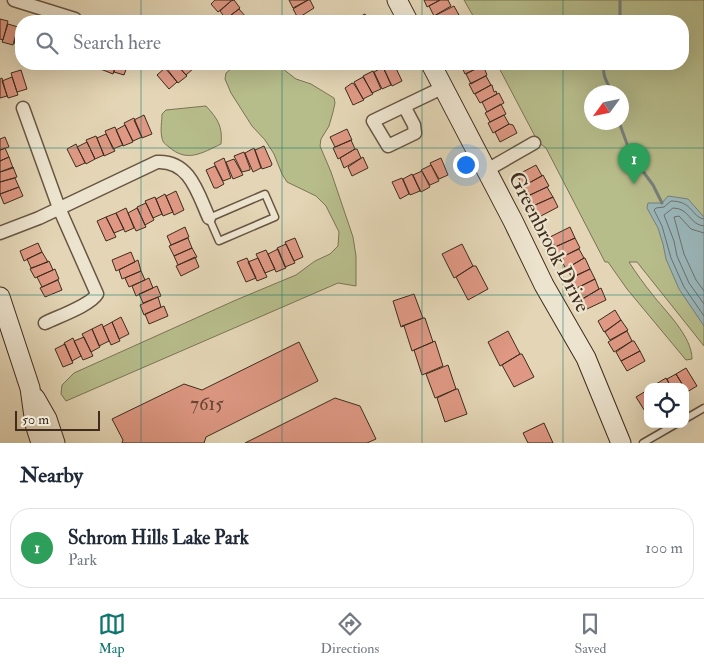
<!DOCTYPE html>
<html lang="en">
<head>
<meta charset="utf-8">
<style>
	body { margin:0; font-family:"IM FELL Double Pica",serif; background:#f6f6f7; color:#1f2937 }
	.controls { position:absolute; right:15px; bottom:15px; display:grid; overflow:hidden; border-radius:10px; box-shadow:0 5px 20px #0002 }
	.controls button { width:45px; height:45px; display:grid; place-items:center; padding:0; border:0; border-bottom:1px solid #e0e1e3; background:#fff; color:#1f2937; font:25px sans-serif }
	.compass { position:absolute; left:584px; top:85px; width:45px; height:45px; border-radius:50%; background:#fff; box-shadow:0 5px 20px #0002; rotate:237deg }
	.scale { position:absolute; left:15px; bottom:12px; width:85px; box-sizing:border-box; padding-left:5px; border:2px solid #3f2c1d; border-top:0; font-size:14px; line-height:18px; white-space:nowrap; color:#3f2c1d; -webkit-text-stroke:4px #ede4cf; paint-order:stroke }
	.you { position:absolute; left:465px; top:164px; width:18px; height:18px; margin:-12px; border:4px solid #fff; border-radius:50%; background:#1a73e8; box-shadow:0 0 0 8px #1a73e833 }
	.badge { display:grid; place-items:center; width:32px; height:32px; border-radius:50%; background:#0f766e; color:#fff; font-size:16px; font-weight:700 }
	.pin { position:absolute; translate:-50% -41px; filter:drop-shadow(0 1px 2px #0008) }
	.pin::after { content:''; position:absolute; top:26px; width:18px; height:15px; background:inherit; clip-path:polygon(0 0,100% 0,50% 100%) }
	.list { margin:0; padding:0; list-style:none }
	h2 { display:flex; justify-content:space-between; align-items:center; height:65px; margin:0; padding:0 20px; font-size:21px }
	h2 small { font-size:16px; font-weight:400; color:#747a83 }
	.list li { display:grid; grid-template-columns:32px 1fr auto; gap:15px; align-items:center; box-sizing:border-box; height:80px; margin:0 10px 10px; padding:0 10px; border:1px solid #e0e1e3; border-radius:20px }
	.list b { display:block; font-size:19px; white-space:nowrap }
	.list p { margin:0; font-size:16px; white-space:nowrap; color:#747a83 }
	.list em { font-size:16px; font-style:normal; color:#747a83 }
	.icon { flex:none; width:28px; height:28px; fill:none; stroke:currentColor; stroke-width:2; stroke-linecap:round; stroke-linejoin:round }
	.map { position:relative; flex:none; width:704px; height:443px; overflow:hidden }
	.search { position:absolute; background:#fff; box-shadow:0 5px 20px #0002; left:15px; right:15px; top:15px; height:55px; display:flex; align-items:center; gap:12px; box-sizing:border-box; padding:0 18px; border-radius:20px; color:#747a83; font-size:19px }
	.sheet { height:155px; background:#fff }
	nav { display:flex; justify-content:space-around; align-items:center; box-sizing:border-box; height:70px; border-top:1px solid #e0e1e3; background:#fff; font-size:14px; color:#747a83 }
	nav a { display:grid; justify-items:center; gap:2px }
	nav .on { color:#0f766e }
	.map>svg:first-child { display:block }
</style>
</head>
<body>
<div class="map">
<svg width="704" height="443" viewBox="0 0 704 443">
	<rect width="100%" height="100%" fill="#e3d5b5"/>
	<filter id="stains"><feTurbulence type="fractalNoise" baseFrequency=".004" numOctaves="4"/><feColorMatrix values="0 0 0 0 .2 0 0 0 0 .09 0 0 0 0 .02 0 0 0 .5 -.17"/></filter>
	<radialGradient id="worn" r=".72"><stop offset=".6" stop-color="#630" stop-opacity="0"/><stop offset="1" stop-color="#630" stop-opacity=".3"/></radialGradient>
	<!-- green -->
	<path fill="#b7bc8b" stroke="#7b7454" fill-rule="evenodd" d="M 464,0 L 704,0 L 704,346 L 637,262 L 629,262 C 636,273 644,284 652,294 C 665,311 692,336 692,359 L 686,360 L 627,289 L 608,262 L 605,262 L 546,148 L 538,142 L 497,64 L 683,64 L 683,21 L 476,21 ZM 592,92 L 622,92 L 622,122 L 592,122 Z
		M 237,64 L 262,64 L 283,69 L 296,79 L 311,84 L 334,98 L 335,103 L 333,112 L 329,126 L 321,139 L 320,146 L 331,172 L 353,237 L 356,256 L 356,286 L 338,283 L 66,401 L 61,394 L 62,385 L 74,373 L 236,300 L 296,275 L 315,261 L 330,254 L 338,246 L 339,232 L 326,206 L 316,196 L 287,182 L 282,174 L 274,154 L 265,140 L 252,126 L 231,93 L 225,79 L 226,73 Z
		M 206,106 C 217,118 223,126 221,144 C 202,153 187,163 169,147 C 165,144 163,143 162,138 C 160,130 162,121 162,114 L 166,110 Z"/>
	<!-- water -->
	<path fill="#9ab6b9" stroke="#767f7b" d="M 668,196 L 688,199 L 704,217 L 704,326 L 679,289 L 666,259 L 663,244 L 658,228 L 647,208 L 648,203 L 662,203 Z"/>
	<g fill="none" stroke-linecap="round" stroke-linejoin="round">
		<!-- shore -->
		<path stroke="#6c716b" stroke-width="1" d="M 704,219 C 691,217 693,201 671,201 L 664,207 L 656,208 L 654,210 L 662,226 L 671,258 L 684,287 L 704,316
			M 704,226 C 689,225 690,208 673,208 L 664,215 L 674,241 L 677,256 L 689,283 L 704,304
			M 704,233 L 691,229 L 679,216 L 674,217 L 684,254 L 696,280 L 704,291"/>
		<!-- stream -->
		<path stroke="#767f7b" stroke-width="3" d="M 620,21 L 620,0
			M 604,64 C 602,76 607,82 612,92
			M 619,122 L 631,155 L 653,185 L 662,203"/>
	</g>
	<!-- building -->
	<path fill="#de9883" stroke="#3f2c1d" d="M 215,0 L 231,0 L 231,1 L 218,12 L 211,4 Z
		M 234,0 L 240,8 L 226,19 L 220,11 L 231,1 Z
		M 289,0 L 308,0 L 293,8 Z
		M 308,0 L 310,0 L 314,8 L 298,18 L 293,9 Z
		M 424,0 L 440,0 L 427,7 Z
		M 440,0 L 448,0 L 451,6 L 434,16 L 429,6 Z
		M 454,6 L 459,15 L 445,21 L 439,21 L 436,15 Z
		M 239,9 L 246,17 L 241,21 L 226,21 L 226,19 Z
		M 365,14 L 369,21 L 357,21 L 355,19 Z
		M 0,19 L 8,21 L 3,40 L 0,39 Z
		M 8,24 L 18,27 L 13,45 L 2,42 Z
		M 19,25 L 21,26 L 21,45 L 14,43 Z
		M 83,64 L 94,64 L 92,69 L 83,66 Z
		M 94,64 L 105,64 L 103,70 L 93,67 Z
		M 105,64 L 116,64 L 113,74 L 103,70 Z
		M 116,64 L 128,64 L 124,75 L 114,72 Z
		M 173,64 L 176,64 L 187,76 L 178,83 L 167,69 Z
		M 176,64 L 191,64 L 194,68 L 186,75 Z
		M 394,64 L 402,81 L 392,86 L 384,69 Z
		M 462,64 L 480,64 L 482,66 L 465,74 L 461,65 Z
		M 483,65 L 487,75 L 471,84 L 466,74 Z
		M 383,67 L 391,85 L 382,89 L 374,72 Z
		M 165,68 L 177,82 L 169,89 L 157,75 Z
		M 21,70 L 27,89 L 17,92 L 11,73 Z
		M 373,71 L 381,89 L 372,93 L 363,76 Z
		M 486,76 L 491,85 L 474,94 L 469,84 Z
		M 12,77 L 18,95 L 8,98 L 2,81 Z
		M 363,77 L 373,94 L 363,99 L 354,82 Z
		M 2,78 L 7,96 L 0,98 L 0,79 Z
		M 352,83 L 354,84 L 364,100 L 353,105 L 345,88 Z
		M 491,85 L 492,85 L 494,92 L 496,91 L 497,94 L 480,103 L 475,94 Z
		M 499,93 L 504,103 L 487,112 L 482,102 Z
		M 501,104 L 506,114 L 490,122 L 485,113 Z
		M 144,115 L 152,134 L 142,138 L 134,120 Z
		M 504,115 L 509,124 L 493,133 L 488,123 Z
		M 134,118 L 142,137 L 133,141 L 124,123 Z
		M 509,124 L 513,125 L 517,133 L 500,142 L 495,132 Z
		M 125,125 L 133,142 L 123,146 L 116,130 Z
		M 115,127 L 123,145 L 113,149 L 105,131 Z
		M 347,129 L 352,140 L 335,147 L 330,137 Z
		M 106,134 L 115,151 L 104,156 L 97,138 Z
		M 96,136 L 104,155 L 95,159 L 86,140 Z
		M 5,137 L 9,147 L 0,150 L 0,139 Z
		M 351,140 L 355,149 L 338,159 L 333,148 Z
		M 87,142 L 95,159 L 86,164 L 77,147 Z
		M 76,144 L 85,163 L 76,167 L 67,149 Z
		M 264,146 L 272,164 L 271,166 L 262,169 L 255,150 Z
		M 5,148 L 9,157 L 0,161 L 0,150 Z
		M 254,148 L 261,168 L 253,172 L 245,153 Z
		M 355,149 L 357,149 L 361,158 L 344,168 L 340,158 Z
		M 244,152 L 250,168 L 250,170 L 242,172 L 234,156 Z
		M 9,157 L 13,168 L 0,172 L 0,161 Z
		M 363,157 L 368,168 L 352,176 L 348,167 Z
		M 224,158 L 231,178 L 223,181 L 214,163 Z
		M 441,158 L 448,175 L 439,179 L 430,163 Z
		M 234,159 L 243,175 L 233,179 L 226,162 Z
		M 431,165 L 439,181 L 430,185 L 421,170 Z
		M 536,165 L 542,176 L 523,186 L 517,175 Z
		M 215,166 L 224,184 L 217,188 L 214,188 L 206,170 Z
		M 13,167 L 17,177 L 0,182 L 0,172 Z
		M 422,171 L 430,187 L 421,192 L 413,175 Z
		M 412,174 L 420,191 L 410,195 L 403,179 Z
		M 543,175 L 549,186 L 530,195 L 524,186 Z
		M 15,178 L 19,187 L 0,194 L 0,182 Z
		M 402,178 L 409,194 L 400,199 L 392,182 Z
		M 19,187 L 23,196 L 4,204 L 0,194 Z
		M 547,187 L 553,197 L 533,206 L 528,196 Z
		M 176,191 L 184,210 L 174,215 L 166,196 Z
		M 165,194 L 173,212 L 163,216 L 156,199 Z
		M 155,197 L 162,214 L 153,218 L 145,201 Z
		M 553,197 L 558,207 L 539,217 L 533,206 Z
		M 146,203 L 154,220 L 145,225 L 137,207 Z
		M 126,208 L 134,228 L 125,232 L 116,213 Z
		M 137,208 L 146,227 L 136,231 L 128,213 Z
		M 116,213 L 124,229 L 114,233 L 106,217 Z
		M 106,217 L 116,237 L 106,241 L 97,221 Z
		M 185,227 L 189,237 L 171,245 L 167,236 Z
		M 570,227 L 575,238 L 555,247 L 550,237 Z
		M 188,238 L 192,248 L 174,256 L 169,246 Z
		M 295,238 L 303,257 L 294,261 L 285,242 Z
		M 575,238 L 580,248 L 560,258 L 555,247 Z
		M 38,243 L 42,252 L 24,261 L 20,251 Z
		M 286,244 L 295,263 L 285,267 L 277,248 Z
		M 462,244 L 473,266 L 454,278 L 442,254 Z
		M 192,248 L 197,257 L 178,265 L 174,256 Z
		M 278,249 L 286,268 L 276,272 L 268,254 Z
		M 579,249 L 584,258 L 566,269 L 560,258 Z
		M 266,250 L 275,269 L 265,273 L 256,254 Z
		M 42,252 L 48,262 L 31,268 L 27,259 Z
		M 131,252 L 135,262 L 116,271 L 112,260 Z
		M 195,257 L 199,267 L 181,276 L 176,266 Z
		M 247,258 L 256,278 L 246,282 L 237,262 Z
		M 258,258 L 267,277 L 257,281 L 248,262 Z
		M 584,258 L 585,258 L 590,269 L 572,278 L 567,268 Z
		M 138,260 L 141,271 L 122,279 L 119,270 Z
		M 49,261 L 53,270 L 35,278 L 30,269 Z
		M 473,266 L 476,266 L 488,289 L 468,300 L 456,277 Z
		M 55,269 L 59,279 L 42,287 L 37,277 Z
		M 590,269 L 595,279 L 575,289 L 570,278 Z
		M 141,271 L 145,280 L 129,287 L 125,278 Z
		M 149,278 L 153,288 L 136,296 L 132,286 Z
		M 595,279 L 599,289 L 581,300 L 575,289 Z
		M 58,280 L 62,290 L 45,297 L 40,288 Z
		M 157,286 L 161,296 L 143,303 L 139,294 Z
		M 601,288 L 606,300 L 587,309 L 582,299 Z
		M 414,294 L 423,318 L 401,327 L 393,301 Z
		M 158,297 L 161,307 L 144,315 L 140,305 Z
		M 164,306 L 168,316 L 149,324 L 145,314 Z
		M 615,310 L 621,320 L 604,332 L 598,321 Z
		M 121,317 L 129,334 L 119,339 L 112,322 Z
		M 423,318 L 425,318 L 433,342 L 412,351 L 404,326 L 402,326 Z
		M 621,320 L 628,330 L 610,340 L 605,332 Z
		M 112,322 L 120,341 L 111,345 L 103,327 Z
		M 102,324 L 109,341 L 99,346 L 92,329 Z
		M 92,329 L 100,347 L 91,352 L 82,334 Z
		M 508,331 L 520,354 L 500,366 L 488,342 Z
		M 627,331 L 632,341 L 614,352 L 608,342 Z
		M 84,337 L 93,356 L 83,360 L 74,341 Z
		M 73,338 L 81,356 L 72,361 L 64,343 Z
		M 435,341 L 443,366 L 422,375 L 414,350 Z
		M 632,341 L 634,341 L 640,351 L 621,361 L 616,352 Z
		M 299,342 L 318,381 L 206,437 L 204,443 L 122,443 L 123,440 L 112,419 L 184,384 L 202,390 Z
		M 65,344 L 73,363 L 63,367 L 55,349 Z
		M 640,351 L 645,361 L 627,371 L 621,361 Z
		M 520,354 L 522,354 L 534,377 L 514,387 L 502,365 Z
		M 448,365 L 456,389 L 435,398 L 426,374 Z
		M 686,368 L 697,386 L 687,392 L 676,374 Z
		M 676,374 L 684,387 L 671,387 L 667,379 Z
		M 666,378 L 671,387 L 658,387 L 656,384 Z
		M 456,389 L 458,389 L 467,414 L 445,422 L 437,398 Z
		M 646,391 L 648,393 L 648,416 L 636,397 Z
		M 335,398 L 360,406 L 376,439 L 367,443 L 245,443 Z
		M 544,423 L 553,443 L 528,443 L 523,433 Z"/>
	<g fill="none" stroke-linecap="round" stroke-linejoin="round">
		<!-- lane casing -->
		<g stroke="#685643" stroke-width="9">
			<path id="lane" d="M 265,194 L 275,217 L 219,241 L 209,218 Z
				M 685,419 L 704,408
				M 643,443 L 676,424"/>
		</g>
		<!-- street casing -->
		<g stroke="#685643" stroke-width="15">
			<path id="street" d="M 14,0 L 75,19
				M 404,106 L 414,125 L 415,133 L 388,146 L 373,121 L 444,87
				M 23,108 L 59,208 L 97,294 C 91,305 57,317 45,323
				M 487,170 L 534,143
				M 0,233 L 39,218 L 157,162 C 190,160 198,194 209,218"/>
		</g>
		<!-- secondary casing -->
		<g stroke="#3f2c1d" stroke-width="21">
			<path id="secondary" d="M 397,0 L 408,21
				M 431,64 L 513,221 L 544,285 L 586,358 L 621,443
				M 0,297 L 30,388 L 35,424 L 41,443
				M 35,398 L 47,419 L 55,443"/>
		</g>
		<!-- lane -->
		<use href="#lane" stroke="#ede4cf" stroke-width="6"/>
		<!-- street -->
		<use href="#street" stroke="#ede4cf" stroke-width="12"/>
		<!-- secondary -->
		<use href="#secondary" stroke="#ede4cf" stroke-width="19"/>
	</g>
	<!-- grid -->
	<path fill="none" stroke="#0f766e" stroke-width="1" stroke-opacity="0.55" d="M 141,0 L 141,21M 282,0 L 282,21M 422,0 L 422,21M 563,0 L 563,21M 141,64 L 141,443M 282,64 L 282,443M 422,64 L 422,443M 563,64 L 563,443M 0,148 L 704,148M 0,295 L 704,295"/>
	<g text-anchor="middle" dominant-baseline="central" stroke-width="4.5" stroke-linejoin="round" paint-order="stroke">
		<!-- number labels -->
		<g font-size="19" fill="#674736">
			<text x="207" y="404">7615</text>
		</g>
		<!-- street labels -->
		<g font-size="21" fill="#3f2c1d" stroke="#ede4cf">
			<text transform="translate(549 242) rotate(63)">Greenbrook Drive</text>
		</g>
	</g>
	<rect width="100%" height="100%" filter="url(#stains)"/>
	<rect width="100%" height="100%" fill="url(#worn)"/>
</svg>
<div class="controls">
<button><svg class="icon" aria-label="locate" viewBox="0 0 24 24"><circle cx="12" cy="12" r="6"/><path d="M12 2v4M12 18v4M2 12h4M18 12h4"/></svg></button>
</div>
<svg class="compass" viewBox="-18 -18 36 36"><path d="M0-13l5 13h-10z" fill="#e53935"/><path d="M0 13l5-13h-10z" fill="#747a83"/></svg>
<div class="scale">50 m</div>
<div class="you"></div>
<div class="pin badge" style="left:634px;top:184px;background:#2e9e5b">1</div>
<div class="search"><svg class="icon" aria-label="search" viewBox="0 0 24 24"><circle cx="10" cy="10" r="6"/><path d="M15 15l6 6"/></svg>Search here</div>
</div>
<section class="sheet">
<h2>Nearby<small></small></h2>
<ul class="list">
<li><span class="badge" style="background:#2e9e5b">1</span><div><b>Schrom Hills Lake Park</b><p>Park</p></div><em>100 m</em></li>
</ul>
</section>
<nav>
<a class="on"><svg class="icon" aria-label="map" viewBox="0 0 24 24"><path d="M3 6l6-2 6 2 6-2v14l-6 2-6-2-6 2zM9 4v14M15 6v14"/></svg>Map</a>
<a><svg class="icon" aria-label="directions" viewBox="0 0 24 24"><path d="M12 3l9 9-9 9-9-9zM9 14v-3h6M13 9l2 2-2 2"/></svg>Directions</a>
<a><svg class="icon" aria-label="saved" viewBox="0 0 24 24"><path d="M7 4h10v16l-5-4-5 4z"/></svg>Saved</a>
</nav>
</body>
</html>
